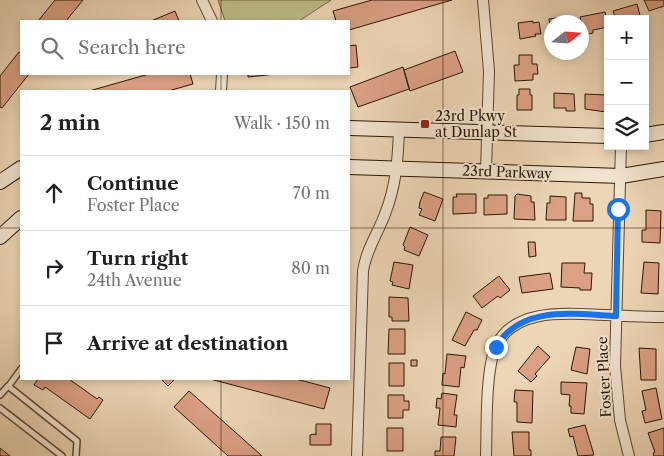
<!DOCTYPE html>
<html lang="en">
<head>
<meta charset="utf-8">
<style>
	body { margin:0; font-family:"Libre Caslon Text",serif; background:#f6f6f6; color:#202124 }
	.controls { position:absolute; right:15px; top:15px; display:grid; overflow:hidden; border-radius:0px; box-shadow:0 2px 8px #0003 }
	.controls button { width:45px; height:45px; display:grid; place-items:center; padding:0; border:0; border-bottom:1px solid #e0e0e0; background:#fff; color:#202124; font:25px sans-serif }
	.compass { position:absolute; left:544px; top:15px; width:45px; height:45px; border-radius:50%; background:#fff; box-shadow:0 2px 8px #0003; rotate:73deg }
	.stop { position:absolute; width:15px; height:15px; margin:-11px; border:4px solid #1a73e8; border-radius:50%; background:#fff }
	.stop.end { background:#1a73e8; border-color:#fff; box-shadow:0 1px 5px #0008 }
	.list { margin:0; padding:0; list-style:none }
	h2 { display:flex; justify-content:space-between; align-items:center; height:65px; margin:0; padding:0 20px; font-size:21px }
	h2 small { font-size:16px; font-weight:400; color:#757577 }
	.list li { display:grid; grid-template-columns:32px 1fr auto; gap:15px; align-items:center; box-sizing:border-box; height:75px; padding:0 20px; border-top:1px solid #e0e0e0 }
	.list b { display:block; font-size:19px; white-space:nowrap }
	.list p { margin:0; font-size:16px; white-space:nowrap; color:#757577 }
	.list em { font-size:16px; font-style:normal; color:#757577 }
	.icon { flex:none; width:28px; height:28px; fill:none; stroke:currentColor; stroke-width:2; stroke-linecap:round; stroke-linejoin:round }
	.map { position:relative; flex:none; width:664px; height:456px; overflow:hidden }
	.search { position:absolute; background:#fff; box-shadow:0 2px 8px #0003; left:20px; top:20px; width:330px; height:55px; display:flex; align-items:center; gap:12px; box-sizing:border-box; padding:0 18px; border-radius:0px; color:#757577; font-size:19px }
	.panel { position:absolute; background:#fff; box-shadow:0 2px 8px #0003; left:20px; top:90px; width:330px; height:290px; border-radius:0px }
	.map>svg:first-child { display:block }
</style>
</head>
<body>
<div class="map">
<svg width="664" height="456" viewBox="0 0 664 456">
	<rect width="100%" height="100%" fill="#edd6b6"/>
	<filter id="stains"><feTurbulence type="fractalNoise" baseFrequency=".004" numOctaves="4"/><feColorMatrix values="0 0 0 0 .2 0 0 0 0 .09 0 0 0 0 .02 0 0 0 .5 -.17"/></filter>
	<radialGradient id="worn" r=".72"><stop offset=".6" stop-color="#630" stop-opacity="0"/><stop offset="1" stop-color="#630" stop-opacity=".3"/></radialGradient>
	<!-- green -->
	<path fill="#bdbc8a" stroke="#746a45" d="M 218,0 L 331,0 L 299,21 L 225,21 Z"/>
	<!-- building -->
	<path fill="#dca085" stroke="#2a1700" d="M 55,0 L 83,0 L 66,21 L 38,21 Z
		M 372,0 L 452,0 L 349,30 L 349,21 L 336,21 L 333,11 Z
		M 644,0 L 664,0 L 664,6 L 649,11 Z
		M 637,4 L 641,19 L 616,19 L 613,11 Z
		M 175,11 L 179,21 L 151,21 Z
		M 605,12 L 608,27 L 593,30 L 593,33 L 584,35 L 580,17 Z
		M 563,17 L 563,19 L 572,18 L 573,22 L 552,22 L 551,35 L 549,19 Z
		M 533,21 L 533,23 L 539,22 L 541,34 L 535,34 L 536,36 L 520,39 L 518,23 Z
		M 356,45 L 358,67 L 349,68 L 349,46 Z
		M 455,51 L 463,72 L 410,91 L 404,70 Z
		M 19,52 L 21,53 L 21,74 L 29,74 L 2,108 L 0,107 L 0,76 Z
		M 519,55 L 532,55 L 532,64 L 537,64 L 538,74 L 533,74 L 533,80 L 515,81 L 514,65 L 519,65 Z
		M 403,67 L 409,89 L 358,107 L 350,87 Z
		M 149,74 L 190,74 L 193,84 L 168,91 L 89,91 Z
		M 248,74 L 276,74 L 248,77 Z
		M 519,89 L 530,89 L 530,95 L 532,95 L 532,110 L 517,110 L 517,95 L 519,95 Z
		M 554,93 L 574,94 L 575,111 L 566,111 L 566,108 L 554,108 Z
		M 585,94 L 606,95 L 606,112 L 585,109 Z
		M 424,192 L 443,199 L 435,221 L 419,215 L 422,209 L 419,208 L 420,202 Z
		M 575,193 L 582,193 L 582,198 L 590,198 L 590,204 L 593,204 L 593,221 L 573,221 Z
		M 456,194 L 476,194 L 476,213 L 453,214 L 453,197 L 457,197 Z
		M 517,194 L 531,196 L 531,202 L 534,202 L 535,220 L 514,219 L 515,196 Z
		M 488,195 L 507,195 L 507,214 L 484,215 L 484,198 L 488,198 Z
		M 550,196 L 566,197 L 566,220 L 546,220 L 547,203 L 550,203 Z
		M 646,210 L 661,211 L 660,243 L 642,242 L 642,230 L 646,230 Z
		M 410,227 L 428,235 L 419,256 L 404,250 L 405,247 L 403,245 Z
		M 528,242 L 535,242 L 536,256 L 529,257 Z
		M 394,262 L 413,265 L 409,289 L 392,285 L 393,282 L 390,281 Z
		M 644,262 L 659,263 L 658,294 L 641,293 Z
		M 562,263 L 585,263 L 584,273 L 592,273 L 591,290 L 580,290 L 580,288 L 561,287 Z
		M 550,273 L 553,289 L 522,293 L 519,277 Z
		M 499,276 L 510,290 L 500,298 L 498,296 L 482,308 L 473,296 Z
		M 389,297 L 408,298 L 409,321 L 392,321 L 392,317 L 389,317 Z
		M 466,312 L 482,320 L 477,330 L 474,330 L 465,346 L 452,340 Z
		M 389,329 L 405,329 L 405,354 L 388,354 Z
		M 538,346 L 550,357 L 535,374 L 537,376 L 531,382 L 518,371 Z
		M 576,347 L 590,349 L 587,374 L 571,370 Z
		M 639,348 L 656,349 L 656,380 L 641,380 Z
		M 447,354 L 466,356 L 464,368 L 461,367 L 459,387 L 442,385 L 443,373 L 445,374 Z
		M 411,360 L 417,360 L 417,366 L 411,366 Z
		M 389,363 L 404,363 L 404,386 L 389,386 Z
		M 38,379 L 69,379 L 97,399 L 99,397 L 103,400 L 90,419 L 45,387 L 43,390 L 34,385 Z
		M 161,379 L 175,379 L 168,386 Z
		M 210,379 L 296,379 L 330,388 L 324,409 Z
		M 561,382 L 587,383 L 584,414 L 571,413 L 571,406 L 569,406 L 570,395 L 561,394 Z
		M 656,388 L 662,419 L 645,423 L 642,411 L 646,410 L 642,391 Z
		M 515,390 L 533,391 L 532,423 L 517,422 L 517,402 L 514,402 Z
		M 189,391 L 262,456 L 228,456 L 174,407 Z
		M 442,393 L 457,395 L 454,415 L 457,415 L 456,427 L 438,425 L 440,408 L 436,408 L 437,398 L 441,399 Z
		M 388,395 L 404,395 L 404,401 L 409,401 L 409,410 L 403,410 L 403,418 L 388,418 Z
		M 316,424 L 331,424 L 331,445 L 310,445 L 310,435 L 315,434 L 316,435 Z
		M 585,425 L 594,455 L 578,456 L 573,436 L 570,437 L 568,429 Z
		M 387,428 L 403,428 L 403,451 L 387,451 Z
		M 664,428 L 664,456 L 654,456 L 653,453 L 655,452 L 648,433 Z
		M 512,432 L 529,432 L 529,450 L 531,450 L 531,456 L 514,456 Z
		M 441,437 L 456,437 L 454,456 L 435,456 L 435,451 L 440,451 Z
		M 0,448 L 10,456 L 0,456 Z"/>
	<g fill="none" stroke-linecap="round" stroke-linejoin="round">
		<!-- lane casing -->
		<g stroke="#5b472e" stroke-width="8">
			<path id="lane" d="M 8,387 L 21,369
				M 0,395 L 8,386 L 77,441 L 76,456
				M 0,408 L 62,456"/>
		</g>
		<!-- street casing -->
		<g stroke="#5b472e" stroke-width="12">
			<path id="street" d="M 202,0 L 212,21
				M 483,0 L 489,71 L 486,171
				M 221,91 L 222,74
				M 621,146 L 615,366 L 620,420 L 629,456
				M 357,456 L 363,271 C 366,250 378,233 385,214 C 396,186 398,159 399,130
				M 486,456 C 487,428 485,371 496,346 C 515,306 571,314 607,315 C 626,316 645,317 664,317"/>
		</g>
		<!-- secondary casing -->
		<g stroke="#2a1700" stroke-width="16">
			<path id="secondary" d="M 349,128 L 608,136
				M 645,135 L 664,132
				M 349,167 L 621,176 L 664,169
				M 0,182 L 21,168
				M 0,237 L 21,218"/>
		</g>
		<!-- lane -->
		<use href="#lane" stroke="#f3e4d0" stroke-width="5"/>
		<!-- street -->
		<use href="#street" stroke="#f3e4d0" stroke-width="10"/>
		<!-- secondary -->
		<use href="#secondary" stroke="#f3e4d0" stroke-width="14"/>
	</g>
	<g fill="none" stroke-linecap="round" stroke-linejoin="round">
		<!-- route -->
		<path stroke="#1a73e8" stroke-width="6" d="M 496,347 C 520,305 574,314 616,316 L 618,209"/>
	</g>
	<!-- grid -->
	<path fill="none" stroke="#2a1700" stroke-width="1" stroke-opacity="0.55" d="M 221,0 L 221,21M 443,0 L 443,456M 221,74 L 221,91M 0,228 L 21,228M 349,228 L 664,228M 221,379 L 221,456"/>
	<!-- markers -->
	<rect fill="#8f2418" stroke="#f3e4d0" stroke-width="2" x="420" y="119" width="10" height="10" rx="2.5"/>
	<g text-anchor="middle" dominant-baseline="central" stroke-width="4" stroke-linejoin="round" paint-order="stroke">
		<!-- poi labels -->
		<g font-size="14" fill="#2a1700" stroke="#f3e4d0" text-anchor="start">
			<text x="435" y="116">23rd Pkwy<tspan x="435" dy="16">at Dunlap St</tspan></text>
		</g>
		<!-- street labels -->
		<g font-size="14" fill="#2a1700" stroke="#f3e4d0">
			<text transform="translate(507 172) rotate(2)">23rd Parkway</text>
			<text transform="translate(604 377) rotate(-93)">Foster Place</text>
		</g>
	</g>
	<rect width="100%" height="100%" filter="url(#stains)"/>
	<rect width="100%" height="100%" fill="url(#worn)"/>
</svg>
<div class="controls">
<button>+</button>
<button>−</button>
<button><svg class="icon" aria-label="layers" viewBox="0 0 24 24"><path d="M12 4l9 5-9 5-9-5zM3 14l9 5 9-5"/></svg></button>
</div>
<svg class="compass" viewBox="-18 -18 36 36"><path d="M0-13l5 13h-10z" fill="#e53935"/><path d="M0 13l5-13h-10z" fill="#757577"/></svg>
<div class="stop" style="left:618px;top:209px"></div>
<div class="stop end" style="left:496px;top:347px"></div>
<div class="search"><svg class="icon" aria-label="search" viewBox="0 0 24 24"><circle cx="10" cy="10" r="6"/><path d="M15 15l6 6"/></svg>Search here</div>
<section class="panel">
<h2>2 min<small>Walk · 150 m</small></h2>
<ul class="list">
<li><svg class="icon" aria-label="ahead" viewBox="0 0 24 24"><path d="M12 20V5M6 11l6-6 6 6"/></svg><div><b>Continue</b><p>Foster Place</p></div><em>70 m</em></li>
<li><svg class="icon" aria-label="right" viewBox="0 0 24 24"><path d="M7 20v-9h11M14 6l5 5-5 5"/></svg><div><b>Turn right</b><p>24th Avenue</p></div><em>80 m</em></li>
<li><svg class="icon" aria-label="arrive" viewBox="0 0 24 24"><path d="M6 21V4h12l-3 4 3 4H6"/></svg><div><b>Arrive at destination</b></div></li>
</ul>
</section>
</div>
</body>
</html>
